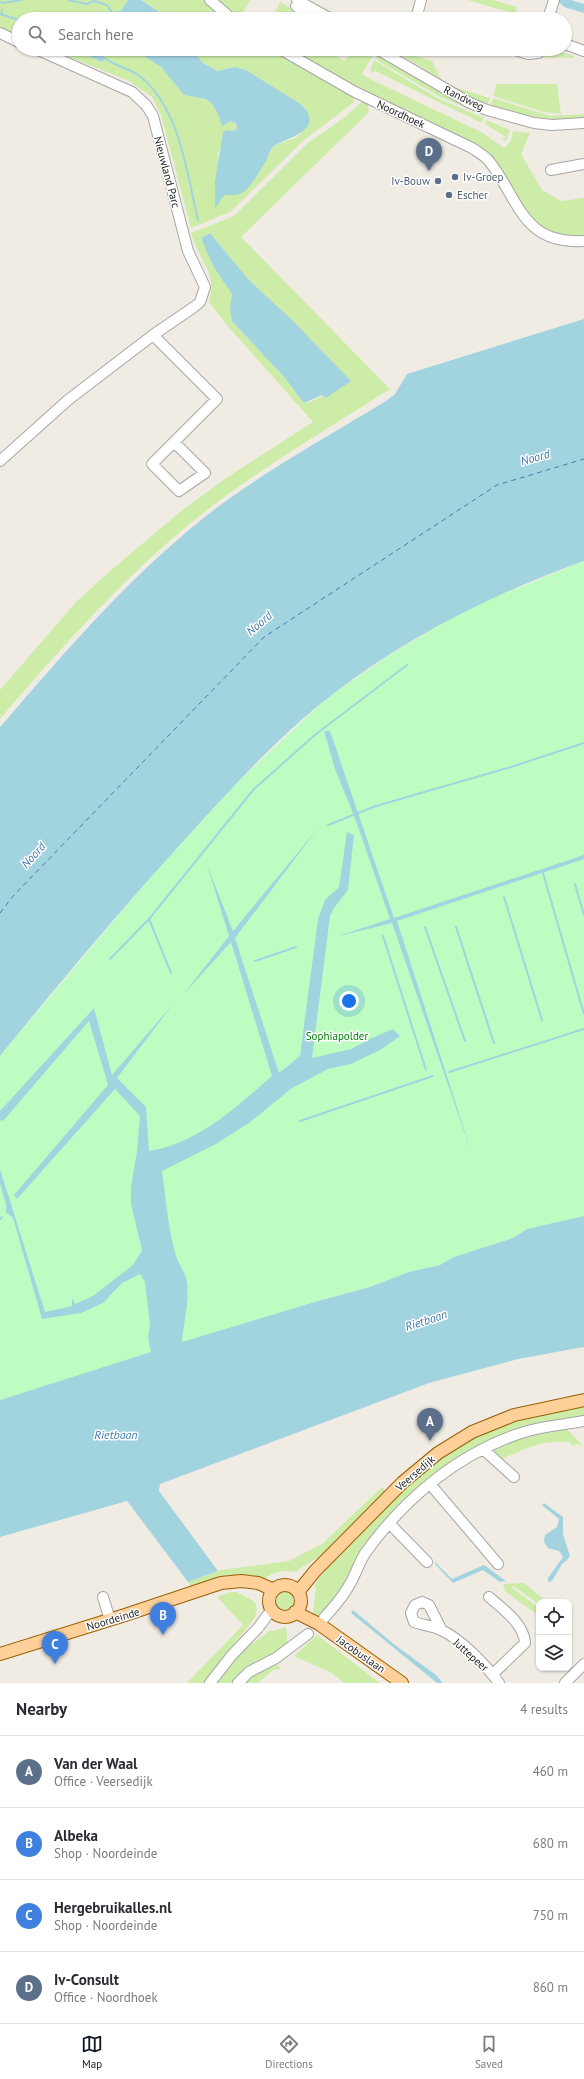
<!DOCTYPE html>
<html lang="en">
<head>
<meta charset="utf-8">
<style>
	body { margin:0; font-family:"PT Sans",sans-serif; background:#f7f7f7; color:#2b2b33 }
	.controls { position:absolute; right:12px; bottom:12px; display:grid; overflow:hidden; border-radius:8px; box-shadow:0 1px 3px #0004 }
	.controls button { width:36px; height:36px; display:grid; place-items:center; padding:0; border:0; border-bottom:1px solid #e1e1e2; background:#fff; color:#2b2b33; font:20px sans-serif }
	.you { position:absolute; left:349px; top:1001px; width:14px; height:14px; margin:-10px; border:3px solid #fff; border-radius:50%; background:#1a73e8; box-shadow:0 0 0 6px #1a73e833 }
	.badge { display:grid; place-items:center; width:26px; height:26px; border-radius:50%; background:#111827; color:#fff; font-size:13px; font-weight:700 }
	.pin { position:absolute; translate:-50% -33px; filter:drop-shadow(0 1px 2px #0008) }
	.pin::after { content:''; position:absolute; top:21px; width:14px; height:12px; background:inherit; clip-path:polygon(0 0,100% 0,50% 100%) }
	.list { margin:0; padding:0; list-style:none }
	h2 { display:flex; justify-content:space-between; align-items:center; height:52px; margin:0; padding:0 16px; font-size:17px }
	h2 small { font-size:13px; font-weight:400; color:#7c7c81 }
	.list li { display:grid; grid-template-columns:26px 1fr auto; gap:12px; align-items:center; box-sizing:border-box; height:72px; padding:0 16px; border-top:1px solid #e1e1e2 }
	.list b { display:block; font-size:15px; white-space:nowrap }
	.list p { margin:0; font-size:13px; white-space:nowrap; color:#7c7c81 }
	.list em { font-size:13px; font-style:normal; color:#7c7c81 }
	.icon { flex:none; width:22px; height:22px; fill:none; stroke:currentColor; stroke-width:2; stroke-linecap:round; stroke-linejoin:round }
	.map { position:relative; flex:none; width:584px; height:1683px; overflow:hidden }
	.search { position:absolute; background:#fff; box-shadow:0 1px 3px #0004; left:12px; right:12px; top:12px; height:44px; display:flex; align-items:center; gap:10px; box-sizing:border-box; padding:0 14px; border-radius:22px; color:#7c7c81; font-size:15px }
	.sheet { height:340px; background:#fff }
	nav { display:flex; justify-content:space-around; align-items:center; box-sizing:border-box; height:56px; border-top:1px solid #e1e1e2; background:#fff; font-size:11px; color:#7c7c81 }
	nav a { display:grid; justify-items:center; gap:2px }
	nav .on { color:#111827 }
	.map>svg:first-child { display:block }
</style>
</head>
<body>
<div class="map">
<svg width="584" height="1683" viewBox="0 0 584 1683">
	<rect width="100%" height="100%" fill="#f0ece4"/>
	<!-- grass -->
	<path fill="#cceca8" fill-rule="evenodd" d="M 0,0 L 128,0 L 121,11 L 110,15 L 111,19 L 19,19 L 19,37 L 0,29 Z
		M 141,0 L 204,0 L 224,19 L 170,19 Z
		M 214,0 L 250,0 L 243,12 L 253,19 L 237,19 Z
		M 468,0 L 493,0 L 517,7 L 515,14 Z
		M 280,2 L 297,12 L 293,19 L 272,19 Z
		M 50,49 L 73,49 L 102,62 L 97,49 L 133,49 L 161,67 L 184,95 C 210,99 214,99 222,126 L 231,121 L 237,126 L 234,131 L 223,132 L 222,144 L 218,154 L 224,195 C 255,196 256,168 272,149 C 277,142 290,141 297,137 C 301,134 305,127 309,123 L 306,109 L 302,105 L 246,70 L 235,67 L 217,71 L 203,63 L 197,55 L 199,49 L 275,49 L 353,95 L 354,102 L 303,141 L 230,212 L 191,228 L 161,115 L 152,97 L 129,81 Z
		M 282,49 L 324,49 L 345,61 L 353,49 L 365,49 L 372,57 L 362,74 L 368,78 L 483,133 L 504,148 L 511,141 L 513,131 L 530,133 L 521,154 L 542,190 L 561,201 L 584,198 L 584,238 L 550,233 L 531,221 L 490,158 Z
		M 545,49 L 552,49 L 574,56 L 574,58 L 542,57 Z
		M 395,50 L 432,61 L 441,79 L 395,51 Z
		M 378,53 L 485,112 L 484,115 L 440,97 L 380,62 L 376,58 Z
		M 374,60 L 439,99 L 484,118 L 482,123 L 375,71 L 371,73 L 371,68 Z
		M 497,84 L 557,84 L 561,114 L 544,112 L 493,96 Z
		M 451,86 L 490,98 L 488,104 L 474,99 Z
		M 493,98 L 551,116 L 584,114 L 584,117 C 547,123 526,115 491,105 Z
		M 364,100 L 367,102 L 369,112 L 241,237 L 390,389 C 323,432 253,472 192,522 C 121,580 59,650 0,719 L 0,690 L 77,601 L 116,566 L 180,512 L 226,478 L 313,422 L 226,324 L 209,302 C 210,296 212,289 211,283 C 211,272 195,248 191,233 L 234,216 L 308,143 L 345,117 ZM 210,233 L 249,280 L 292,320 L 351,381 L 310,402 L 304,403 L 284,377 L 232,321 L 230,309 L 232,294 L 201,239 Z
		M 486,120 L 510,130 L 506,141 L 502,140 L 506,137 L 485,124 Z
		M 584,1404 L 584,1418 L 525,1429 L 410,1497 L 341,1592 L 318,1618 L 313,1614 L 316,1587 L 314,1586 L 337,1554 L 371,1517 L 448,1450 L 502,1423 Z
		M 566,1428 L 583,1446 L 577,1444 L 572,1446 L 570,1442 C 541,1440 526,1448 500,1460 L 492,1453 L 491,1449 L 527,1433 Z
		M 381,1488 L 384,1488 L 384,1493 L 378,1500 L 323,1554 L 295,1572 C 281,1569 272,1572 261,1581 L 242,1575 L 225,1578 L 192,1589 L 188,1582 L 221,1570 L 289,1561 L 322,1544 Z
		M 524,1583 L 547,1602 L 539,1602 L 539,1604 L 513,1586 L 512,1588 L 539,1608 L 539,1616 L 505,1591 L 503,1584 Z
		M275 1601a10 10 0 1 1 20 0a10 10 0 1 1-20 0Z
		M 230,1592 L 237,1592 L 255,1602 L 257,1611 L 255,1614 L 256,1616 L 205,1683 L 187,1683 L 243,1625 L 217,1597 Z
		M 286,1627 L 288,1646 L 242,1673 L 233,1683 L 215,1683 L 232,1662 L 245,1649 L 271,1630 L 273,1631 Z
		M 317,1635 L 380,1683 L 344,1683 L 332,1673 L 294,1656 Z
		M 276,1663 L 281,1669 L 273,1670 L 258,1683 L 241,1683 L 249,1676 Z"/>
	<!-- park -->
	<path fill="#bffcc2" d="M 584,561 L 584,1216 L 556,1224 L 536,1227 L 523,1231 L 513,1238 L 454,1257 L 440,1265 L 409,1272 L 370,1287 L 318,1301 L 0,1400 L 0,1056 L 155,872 L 235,785 L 313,711 L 333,694 L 388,656 L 452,618 L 484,602 Z"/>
	<!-- water -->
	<path fill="#a2d4e0" d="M 128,0 L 141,0 L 170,19 L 111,19 L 110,15 L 117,11 L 121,11 Z
		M 553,0 L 571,0 L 584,4 L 584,13 L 564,7 L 558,1 Z
		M 73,49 L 97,49 L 105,59 L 102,62 Z
		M 133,49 L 199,49 L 197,55 L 203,63 L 217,71 L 235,67 L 246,70 L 302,105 C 326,131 287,137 273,147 C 270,150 268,157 266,161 C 260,170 252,187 242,193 C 237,196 230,195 224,195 L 215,209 L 215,182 L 223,132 L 228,130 L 234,131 L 237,128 L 236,124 L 231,121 L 222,126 L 218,114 L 212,104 L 206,99 L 184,95 L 161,67 Z
		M 210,233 L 249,280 L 292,320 L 351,381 L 326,398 L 322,395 L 304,403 L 284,377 L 232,321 L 230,309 L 232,294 L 213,266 L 201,238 Z
		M 584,319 L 584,561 C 495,593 408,636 333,694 C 280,735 233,786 188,836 C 123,907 61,981 0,1056 L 0,727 L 2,725 C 68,648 137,568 219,506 C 272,467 330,435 386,401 L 395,394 L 407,374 Z
		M 324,731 L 330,731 L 394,918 L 584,855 L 584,859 L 397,921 L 473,1157 L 392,923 L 335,937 L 390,919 L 356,821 L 335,769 Z
		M 319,827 L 235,938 L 279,1073 L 300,1056 L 318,919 L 325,900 L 339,887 L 347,832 L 354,835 L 348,890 L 334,908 L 330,916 L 312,1058 L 351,1049 L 370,1039 L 393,1029 L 400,1036 L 380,1050 L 351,1064 L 328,1069 L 292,1088 L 249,1123 L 216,1144 L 162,1171 C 166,1199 168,1229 176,1256 C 179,1264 184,1271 186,1278 C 191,1298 183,1323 182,1342 L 318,1301 L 370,1287 L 409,1272 L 440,1265 L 454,1257 L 513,1238 L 527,1229 L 584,1216 L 584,1347 L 518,1359 L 429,1383 L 160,1484 L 159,1491 L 218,1571 L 188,1582 L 127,1501 L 0,1537 L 0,1400 L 151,1352 L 148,1338 L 150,1325 L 145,1282 L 140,1274 L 122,1283 L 103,1303 L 81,1313 L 42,1319 L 13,1218 L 6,1212 L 6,1204 L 0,1184 L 0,1169 L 45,1312 L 72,1306 L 72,1297 L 67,1286 L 75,1304 L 93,1296 L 133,1265 L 142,1250 L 131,1204 L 131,1187 L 137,1151 L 140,1116 L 115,1089 L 17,1199 L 14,1195 L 108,1085 L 89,1021 L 3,1121 L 0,1120 L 0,1111 L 94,1008 L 112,1075 L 173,1004 L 117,1078 L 146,1107 L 149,1151 C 198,1143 235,1108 272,1076 L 231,942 L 182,996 L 229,936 L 207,865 L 233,931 Z
		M 544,1503 L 563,1517 L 563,1534 L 570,1556 L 567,1560 L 562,1564 L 552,1581 L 548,1582 L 548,1578 L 563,1557 L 559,1551 L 548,1548 L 544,1542 L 545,1535 L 557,1527 L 559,1519 L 542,1505 Z
		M 435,1562 L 452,1579 L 484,1565 L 506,1581 L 500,1582 L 483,1570 L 453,1583 L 435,1564 Z
		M 353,1610 L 395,1645 L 436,1675 L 443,1683 L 437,1683 L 351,1613 Z"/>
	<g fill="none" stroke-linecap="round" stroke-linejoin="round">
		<!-- stream -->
		<path stroke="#a2d4e0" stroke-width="2" d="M 68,0 L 86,4 L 94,1 L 107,5 L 114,15
			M 0,2 L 3,3 L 21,0
			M 2,10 L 2,15
			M 0,14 L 19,20
			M 103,57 C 114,66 130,68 141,77 C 180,109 187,174 198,220
			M 328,825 L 376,806 L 511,767 L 584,743
			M 543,873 L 584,1014
			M 575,884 L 584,915
			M 504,897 L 542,1020
			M 149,919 L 171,973
			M 425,927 L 465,1041
			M 456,927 L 494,1043
			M 383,936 L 426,1070
			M 110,959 L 149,919 L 254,789 L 316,734 L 407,665
			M 255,961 L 296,947
			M 449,1072 L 584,1029
			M 300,1121 L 433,1076
			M 0,1219 L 2,1217"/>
		<!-- ferry -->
		<path stroke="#437bab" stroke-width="1" stroke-dasharray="5 4" stroke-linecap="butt" d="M 0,913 L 14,895 L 264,637 L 497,485 L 584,459"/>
		<!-- minor casing -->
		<g stroke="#a6a6a6" stroke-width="12">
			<path id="minor" d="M 210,0 L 232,19
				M 297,0 L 331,19
				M 296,6 L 316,19
				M 416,19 L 421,0
				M 548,19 L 554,0
				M 0,33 L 19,42
				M 565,44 L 584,51
				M 280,49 L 355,92 L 472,148 C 478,152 485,156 489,161 C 520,200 521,244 584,241
				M 377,49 L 470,103 L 487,110 L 534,123 L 552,125 L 584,123
				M 512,49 L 528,54 L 538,53 L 539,49
				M 551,170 L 584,164
				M 153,335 L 217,399 L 152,464 L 179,491 L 205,473 L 174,442
				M 0,461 L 68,400 L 153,335 L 194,307 L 200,302 L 205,287 L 188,251 L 153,116 L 146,105 L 132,92 L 36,49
				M 483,1449 L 514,1477
				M 430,1484 L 498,1564
				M 390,1524 L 427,1562
				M 103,1597 L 110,1620
				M 489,1597 C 503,1609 524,1624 525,1643 L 493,1674
				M 324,1618 C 336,1605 347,1592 354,1576 C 358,1568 361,1559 366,1552 C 405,1498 458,1454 521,1433 C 541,1426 563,1425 584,1421
				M 441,1629 L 429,1605 L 422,1602 L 415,1605 L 411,1613 L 414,1622 C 422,1625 433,1626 441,1630 C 461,1639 486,1665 499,1683
				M 210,1683 L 232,1655 L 258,1628 L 272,1609
				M 238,1683 L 249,1672 L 276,1658 L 308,1634
				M 565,1683 L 584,1664"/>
		</g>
		<!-- major casing -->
		<g stroke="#996000" stroke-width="14">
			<path id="major" d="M269 1601a16 16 0 1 1 32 0a16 16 0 1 1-32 0Z
				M 298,1592 L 315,1571 L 403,1482 L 438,1453 L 472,1432 L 514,1415 L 584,1400
				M 295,1612 L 319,1624 L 402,1683
				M 0,1654 L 125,1615 L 221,1583 L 241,1581 L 258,1583 L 274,1590"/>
		</g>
		<!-- minor -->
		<use href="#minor" stroke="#fff" stroke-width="10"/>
		<!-- major -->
		<use href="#major" stroke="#ffd09a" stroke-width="12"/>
	</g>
	<!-- markers -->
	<g fill="#5c6f8a" stroke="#fff" stroke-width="1.5">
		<circle cx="455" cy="177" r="4"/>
		<circle cx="438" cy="181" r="4"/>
		<circle cx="449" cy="195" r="4"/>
	</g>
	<g text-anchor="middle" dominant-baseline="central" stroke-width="3" stroke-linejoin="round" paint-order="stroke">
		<!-- street labels -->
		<g font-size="11" fill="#1f1f1f" stroke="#fff">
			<text transform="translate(464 98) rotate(26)">Randweg</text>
			<text transform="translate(401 114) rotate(25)">Noordhoek</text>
			<text transform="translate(167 172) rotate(75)">Nieuwland Parc</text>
			<text transform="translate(415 1473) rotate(-41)">Veersedijk</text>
			<text transform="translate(113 1619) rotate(-17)">Noordeinde</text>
			<text transform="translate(361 1654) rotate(35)">Jacobuslaan</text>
			<text transform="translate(471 1655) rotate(42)">Juttepeer</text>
		</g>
		<!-- service labels -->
		<g font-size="11" fill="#4e5e75" stroke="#fff" text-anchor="start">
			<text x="463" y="177">Iv-Groep</text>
			<text x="430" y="181" text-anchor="end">Iv-Bouw</text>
			<text x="457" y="195">Escher</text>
		</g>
		<!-- park labels -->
		<g font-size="11" fill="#06830c" stroke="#fff">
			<text x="337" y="1036">Sophiapolder</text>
		</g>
		<!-- water labels -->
		<g font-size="12" font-style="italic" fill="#437bab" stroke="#fff">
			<text transform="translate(535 457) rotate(-16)">Noord</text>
			<text transform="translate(259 623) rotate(-41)">Noord</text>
			<text transform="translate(33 855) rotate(-48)">Noord</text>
			<text transform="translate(426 1320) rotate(-18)">Rietbaan</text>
			<text x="116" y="1434">Rietbaan</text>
		</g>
	</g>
</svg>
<div class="controls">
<button><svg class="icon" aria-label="locate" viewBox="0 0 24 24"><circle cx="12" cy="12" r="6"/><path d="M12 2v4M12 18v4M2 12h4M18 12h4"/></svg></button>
<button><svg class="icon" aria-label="layers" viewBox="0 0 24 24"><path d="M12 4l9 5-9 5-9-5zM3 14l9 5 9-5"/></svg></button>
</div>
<div class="you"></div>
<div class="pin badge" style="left:430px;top:1441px;background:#5c6f8a">A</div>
<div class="pin badge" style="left:163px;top:1635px;background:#3f7fe0">B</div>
<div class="pin badge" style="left:55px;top:1664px;background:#3f7fe0">C</div>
<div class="pin badge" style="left:429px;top:171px;background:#5c6f8a">D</div>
<div class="search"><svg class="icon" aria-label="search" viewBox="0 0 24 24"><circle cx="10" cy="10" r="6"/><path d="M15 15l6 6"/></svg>Search here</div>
</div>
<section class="sheet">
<h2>Nearby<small>4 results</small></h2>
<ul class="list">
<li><span class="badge" style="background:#5c6f8a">A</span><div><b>Van der Waal</b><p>Office · Veersedijk</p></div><em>460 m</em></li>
<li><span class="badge" style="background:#3f7fe0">B</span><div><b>Albeka</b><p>Shop · Noordeinde</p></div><em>680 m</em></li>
<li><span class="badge" style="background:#3f7fe0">C</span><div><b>Hergebruikalles.nl</b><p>Shop · Noordeinde</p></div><em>750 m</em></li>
<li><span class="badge" style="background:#5c6f8a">D</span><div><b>Iv-Consult</b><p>Office · Noordhoek</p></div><em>860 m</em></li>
</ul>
</section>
<nav>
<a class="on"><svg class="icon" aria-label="map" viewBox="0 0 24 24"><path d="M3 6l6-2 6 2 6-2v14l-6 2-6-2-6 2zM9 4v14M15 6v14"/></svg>Map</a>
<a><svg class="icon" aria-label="directions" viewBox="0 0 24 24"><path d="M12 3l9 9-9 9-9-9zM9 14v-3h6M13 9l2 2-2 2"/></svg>Directions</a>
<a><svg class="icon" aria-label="saved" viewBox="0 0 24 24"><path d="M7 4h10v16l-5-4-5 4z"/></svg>Saved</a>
</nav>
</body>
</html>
